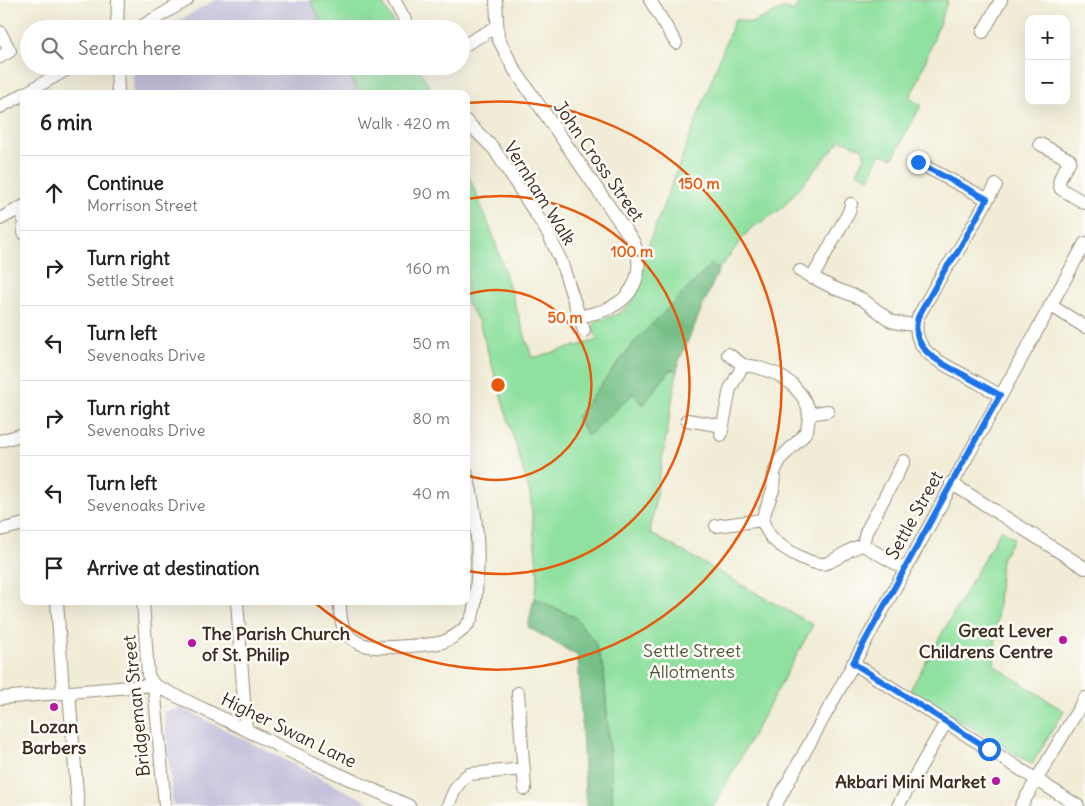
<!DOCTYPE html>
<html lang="en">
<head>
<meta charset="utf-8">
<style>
	body { margin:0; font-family:Delius,sans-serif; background:#f2f2f2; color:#222 }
	.controls { position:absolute; right:15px; top:15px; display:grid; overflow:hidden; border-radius:10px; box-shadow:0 5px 20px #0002 }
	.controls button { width:45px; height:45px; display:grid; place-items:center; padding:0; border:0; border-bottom:1px solid #e0e0e0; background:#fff; color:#222; font:25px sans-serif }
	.stop { position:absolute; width:15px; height:15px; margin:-11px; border:4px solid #1a73e8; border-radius:50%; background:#fff }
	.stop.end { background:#1a73e8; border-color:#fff; box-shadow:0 1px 5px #0008 }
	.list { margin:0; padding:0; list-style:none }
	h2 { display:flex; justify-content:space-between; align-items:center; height:65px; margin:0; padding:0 20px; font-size:21px }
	h2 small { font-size:16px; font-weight:400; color:#767676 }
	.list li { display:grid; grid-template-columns:32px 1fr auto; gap:15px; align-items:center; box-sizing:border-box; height:75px; padding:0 20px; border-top:1px solid #e0e0e0 }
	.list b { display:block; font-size:19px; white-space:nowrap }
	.list p { margin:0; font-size:16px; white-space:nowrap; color:#767676 }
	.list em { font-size:16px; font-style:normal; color:#767676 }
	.icon { flex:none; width:28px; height:28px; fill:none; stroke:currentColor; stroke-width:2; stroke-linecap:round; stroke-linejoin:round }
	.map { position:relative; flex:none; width:1085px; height:806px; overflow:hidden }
	.search { position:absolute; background:#fff; box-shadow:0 5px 20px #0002; left:20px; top:20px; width:450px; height:55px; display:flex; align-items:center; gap:12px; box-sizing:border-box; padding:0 18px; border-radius:28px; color:#767676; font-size:19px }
	.panel { position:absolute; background:#fff; box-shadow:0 5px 20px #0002; left:20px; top:90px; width:450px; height:515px; border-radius:10px }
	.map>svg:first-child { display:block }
</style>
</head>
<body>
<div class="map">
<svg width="1085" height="806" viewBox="0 0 1085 806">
	<rect width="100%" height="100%" fill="#fdfcf7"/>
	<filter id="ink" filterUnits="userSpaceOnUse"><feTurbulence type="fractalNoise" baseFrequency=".02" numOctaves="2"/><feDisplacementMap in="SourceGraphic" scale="10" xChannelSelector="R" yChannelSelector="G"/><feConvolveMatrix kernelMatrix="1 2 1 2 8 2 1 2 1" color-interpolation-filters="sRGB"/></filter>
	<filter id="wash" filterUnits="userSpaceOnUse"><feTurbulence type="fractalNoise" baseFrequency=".0096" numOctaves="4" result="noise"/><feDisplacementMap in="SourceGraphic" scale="20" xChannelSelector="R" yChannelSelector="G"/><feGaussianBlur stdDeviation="1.12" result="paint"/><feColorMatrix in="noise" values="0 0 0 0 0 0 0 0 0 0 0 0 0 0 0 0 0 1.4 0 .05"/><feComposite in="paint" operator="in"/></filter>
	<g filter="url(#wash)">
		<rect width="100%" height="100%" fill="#f1ecd6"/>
		<!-- industrial -->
		<path fill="#c4c0db" d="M 215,0 L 310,0 L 325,29 L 164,29 Z
			M 133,66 L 344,66 L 359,94 L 133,94 Z
			M 182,708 L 366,801 L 379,806 L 173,806 L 164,711 Z"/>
		<!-- green -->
		<path fill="#90e1a0" stroke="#66865f" d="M 310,0 L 381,0 L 397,29 L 325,29 Z
			M 799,0 L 948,0 L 918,81 L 909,98 L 921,105 L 893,158 L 881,154 L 869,178 L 857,172 L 865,157 L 862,148 L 841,140 L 780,210 L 750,229 L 719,269 L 711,264 L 588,436 L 633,393 L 643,405 L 671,369 L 677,371 L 650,533 L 813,625 L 714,806 L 613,806 L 604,670 L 575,617 L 534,598 L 538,577 L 530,493 L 479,322 L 466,302 L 466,169 L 493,235 L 532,358 L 598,340 L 593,329 L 595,323 C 601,318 610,318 617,314 C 639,301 643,280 644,256 L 735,19 L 751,23 L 785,8 L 794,12 Z
			M 344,66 L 418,66 L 433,94 L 359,94 Z
			M 1001,529 L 1014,538 L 1001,559 L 994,665 L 1064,711 L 1032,764 L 910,690 Z"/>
		<!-- forest -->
		<path fill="#74bf86" stroke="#587452" d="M 712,264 L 719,269 L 679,361 L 677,371 L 671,369 L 643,405 L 633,394 L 588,436 L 576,417 L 635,341 Z
			M 534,598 L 575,617 L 595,642 L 604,670 L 613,806 L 586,806 L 578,656 L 528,627 Z"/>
	</g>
	<g filter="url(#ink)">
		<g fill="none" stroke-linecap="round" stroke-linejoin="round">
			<!-- minor casing -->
			<g stroke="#968b7a" stroke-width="14">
				<path id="minor" d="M 394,0 L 410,29
					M 496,0 L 498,38 L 514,69 L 633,241 C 644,265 638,293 613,306 C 604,312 590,314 579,317
					M 650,0 L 676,43
					M 117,29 L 118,0
					M 137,29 L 187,0
					M 0,32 L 10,51 L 0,57
					M 983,32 L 1001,0
					M 461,47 L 496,27
					M 117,66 L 118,94
					M 24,94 L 73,66
					M 0,107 L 24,94
					M 466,121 L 494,149 L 548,233 L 561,261 L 584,331
					M 1040,144 L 1070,160 C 1066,169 1055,180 1061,189 L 1085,203
					M 918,162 L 928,168 L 987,199
					M 996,185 L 957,253 L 944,271 L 918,317 C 909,349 939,362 962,374 C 975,381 987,388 1000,395
					M 23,207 L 24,233
					M 0,219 L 24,206
					M 800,271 L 834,288 L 862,299 L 891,321 L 898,323 L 916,325
					M 812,278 L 849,212 L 851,204
					M 1050,305 L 1085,327
					M 728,354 L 743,365 L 757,367 L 777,374 L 792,384 L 802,396 L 808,407 L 809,418 L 807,430 L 802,437 L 781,458 L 777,466 L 774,473 L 773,490 L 762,520 C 765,527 768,535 774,540 C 784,549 814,568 827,563 C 840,558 849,548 863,545 L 905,569
					M 809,414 L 828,411
					M 687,420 L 723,426
					M 721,435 L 730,389 L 743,365
					M 0,441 L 24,434
					M 951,483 L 1085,568
					M 716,526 L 762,520
					M 0,530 L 24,524
					M 863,545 L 866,532 L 904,461
					M 57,601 L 63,692
					M 143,601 L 148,675 L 154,685 L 165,806
					M 237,601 L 246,730
					M 340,601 C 340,614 340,627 350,637 C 356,643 366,646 374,647 C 387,648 431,645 443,642 C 453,638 464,630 470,621 C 475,612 475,602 476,592 C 480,550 477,511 466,471
					M 853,663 L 1078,806
					M 154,685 L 314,763 L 409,806
					M 69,692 L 78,806
					M 518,693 L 525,789
					M 0,698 L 154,685
					M 448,806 C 453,793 457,782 469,774 L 524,769
					M 775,806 L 1085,243
					M 898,806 L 946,722
					M 1021,806 L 1085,698"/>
			</g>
			<!-- minor -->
			<use href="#minor" stroke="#fff" stroke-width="12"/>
		</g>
	</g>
	<g fill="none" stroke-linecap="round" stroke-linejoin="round" filter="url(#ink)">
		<!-- route -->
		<path stroke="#1a73e8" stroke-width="6" d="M 918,162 L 928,168 L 987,199 L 957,253 L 944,271 L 918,317 C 909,349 939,362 962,374 C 975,381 987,388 1000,395 L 853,663 L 989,749"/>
	</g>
	<!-- distance rings -->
	<g fill="none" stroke="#e8590c" stroke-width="2.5">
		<path d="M466 295A95 95 0 1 1 466 475"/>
		<path d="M467 199A189 189 0 1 1 467 571"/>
		<path d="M468 103A284 284 0 1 1 315 603"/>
	</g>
	<!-- markers -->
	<g fill="#b5179e" stroke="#fdfcf7" stroke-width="2">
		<circle cx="1063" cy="640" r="5"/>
		<circle cx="192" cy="643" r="5"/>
		<circle cx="54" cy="707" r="5"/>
		<circle cx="996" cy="781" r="5"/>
	</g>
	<g text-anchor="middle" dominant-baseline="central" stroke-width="5" stroke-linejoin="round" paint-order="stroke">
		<!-- street labels -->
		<g font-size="18" fill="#3b2a1e" stroke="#fdfcf7">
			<text transform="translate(599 161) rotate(55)">John Cross Street</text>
			<text transform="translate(540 193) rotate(58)">Vernham Walk</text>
			<text transform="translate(914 515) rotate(-61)">Settle Street</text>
			<text transform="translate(136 706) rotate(-96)">Bridgeman Street</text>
			<text transform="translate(289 730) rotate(26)">Higher Swan Lane</text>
		</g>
		<!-- poi labels -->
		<g font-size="18" font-weight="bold" fill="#3b2a1e" stroke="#fdfcf7" text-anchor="end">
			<text x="1053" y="630">Great Lever<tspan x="1053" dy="21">Childrens Centre</tspan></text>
			<text x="202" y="633" text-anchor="start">The Parish Church<tspan x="202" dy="21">of St. Philip</tspan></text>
			<text x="54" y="726" text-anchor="middle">Lozan<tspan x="54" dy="21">Barbers</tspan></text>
			<text x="986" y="781">Akbari Mini Market</text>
		</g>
		<!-- park labels -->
		<g font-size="18" fill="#50583e" stroke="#fdfcf7">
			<text x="692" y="650">Settle Street<tspan x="692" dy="21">Allotments</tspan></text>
		</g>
	</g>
	<circle cx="498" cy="385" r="8" fill="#e8590c" stroke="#fdfcf7" stroke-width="2.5"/>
	<g font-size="15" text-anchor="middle" font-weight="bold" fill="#e8590c" stroke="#fdfcf7" stroke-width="5" stroke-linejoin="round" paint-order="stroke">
		<text x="699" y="189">150 m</text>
		<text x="632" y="257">100 m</text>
		<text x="565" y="323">50 m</text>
	</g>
</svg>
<div class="controls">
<button>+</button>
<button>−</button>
</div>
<div class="stop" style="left:989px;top:749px"></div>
<div class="stop end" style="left:918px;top:162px"></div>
<div class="search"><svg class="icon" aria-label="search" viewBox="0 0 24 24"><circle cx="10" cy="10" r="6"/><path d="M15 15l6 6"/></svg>Search here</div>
<section class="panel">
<h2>6 min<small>Walk · 420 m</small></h2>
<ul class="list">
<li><svg class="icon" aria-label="ahead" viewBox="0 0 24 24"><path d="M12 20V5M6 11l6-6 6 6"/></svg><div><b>Continue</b><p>Morrison Street</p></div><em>90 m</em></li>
<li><svg class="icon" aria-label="right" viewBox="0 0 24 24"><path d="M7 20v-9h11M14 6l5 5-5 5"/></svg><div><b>Turn right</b><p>Settle Street</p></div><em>160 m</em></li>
<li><svg class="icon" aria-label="left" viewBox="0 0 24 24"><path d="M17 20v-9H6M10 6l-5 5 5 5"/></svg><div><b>Turn left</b><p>Sevenoaks Drive</p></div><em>50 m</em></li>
<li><svg class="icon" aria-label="right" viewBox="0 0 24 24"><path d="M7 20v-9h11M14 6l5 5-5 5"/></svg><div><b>Turn right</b><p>Sevenoaks Drive</p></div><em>80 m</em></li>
<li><svg class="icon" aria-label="left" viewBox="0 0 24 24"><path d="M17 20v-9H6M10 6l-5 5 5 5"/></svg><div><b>Turn left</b><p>Sevenoaks Drive</p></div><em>40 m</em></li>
<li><svg class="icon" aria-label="arrive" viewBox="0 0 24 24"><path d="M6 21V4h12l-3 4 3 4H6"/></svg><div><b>Arrive at destination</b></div></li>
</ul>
</section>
</div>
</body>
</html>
